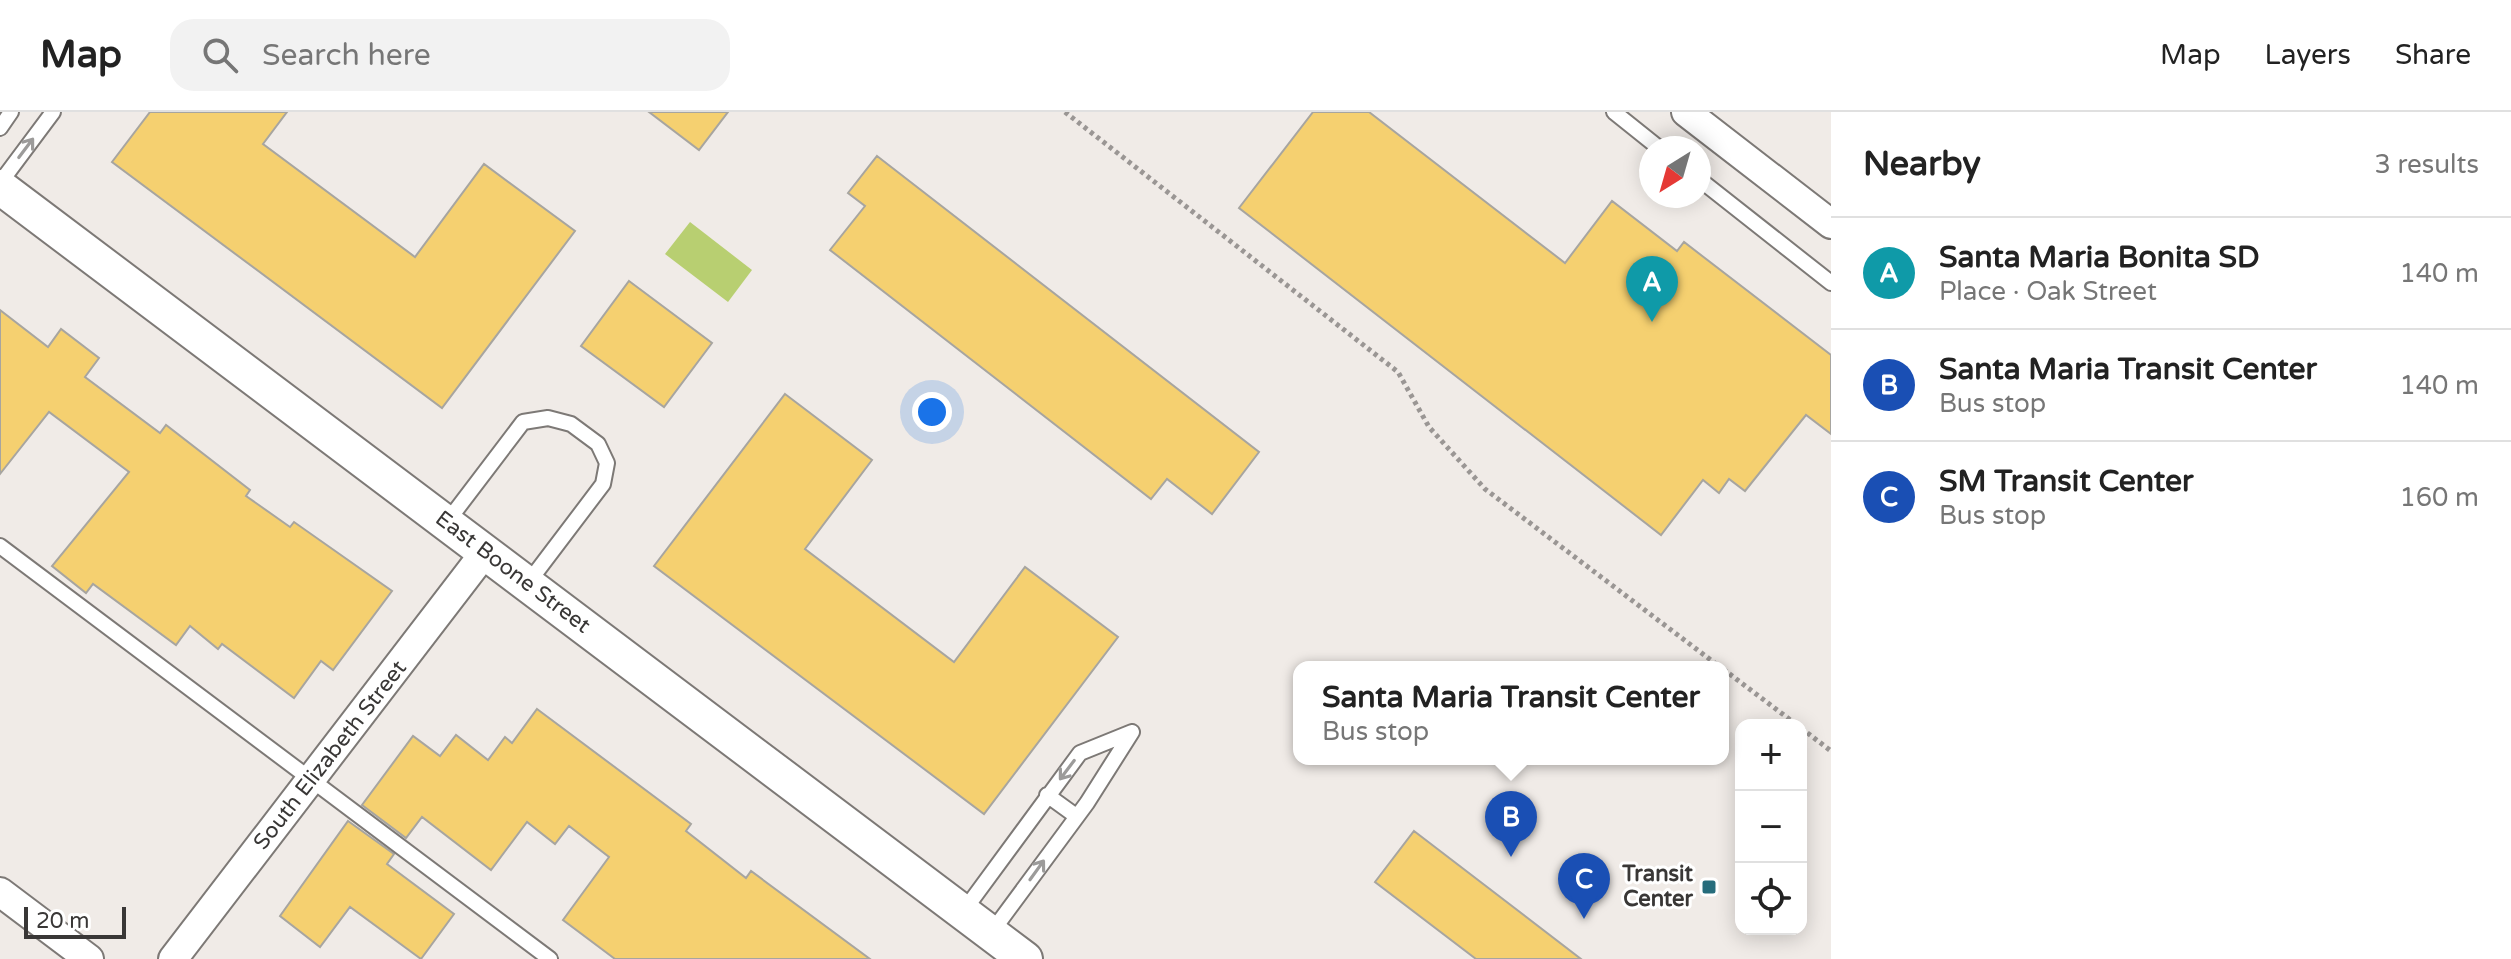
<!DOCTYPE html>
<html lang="en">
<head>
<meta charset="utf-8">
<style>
	body { margin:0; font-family:"Varela Round",sans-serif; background:#f2f2f2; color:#222 }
	.controls { position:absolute; right:24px; bottom:24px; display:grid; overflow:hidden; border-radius:16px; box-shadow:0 4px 20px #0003 }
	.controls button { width:72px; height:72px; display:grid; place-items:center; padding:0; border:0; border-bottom:2px solid #e0e0e0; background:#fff; color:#222; font:40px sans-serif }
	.compass { position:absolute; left:1639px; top:24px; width:72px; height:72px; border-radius:50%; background:#fff; box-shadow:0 4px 20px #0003; rotate:217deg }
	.scale { position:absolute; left:24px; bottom:20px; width:102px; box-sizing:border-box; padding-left:8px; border:4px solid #393736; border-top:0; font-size:22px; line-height:28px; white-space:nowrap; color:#393736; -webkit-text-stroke:6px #fff; paint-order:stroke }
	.you { position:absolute; left:932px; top:300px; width:28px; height:28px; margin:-20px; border:6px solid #fff; border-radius:50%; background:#1a73e8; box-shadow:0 0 0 12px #1a73e833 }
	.badge { display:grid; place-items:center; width:52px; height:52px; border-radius:50%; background:#d93025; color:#fff; font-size:26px; font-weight:700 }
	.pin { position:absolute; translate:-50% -66px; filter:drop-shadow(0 2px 4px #0008) }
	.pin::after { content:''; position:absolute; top:42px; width:28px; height:24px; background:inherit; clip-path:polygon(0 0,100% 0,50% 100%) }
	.popup { position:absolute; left:1293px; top:549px; width:436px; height:104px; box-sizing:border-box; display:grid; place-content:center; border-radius:16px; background:#fff; filter:drop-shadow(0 2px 6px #0005); font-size:26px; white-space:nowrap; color:#767676 }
	.popup b { font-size:30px; color:#222 }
	.popup::after { content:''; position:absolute; left:50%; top:100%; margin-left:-16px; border:16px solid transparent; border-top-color:#fff }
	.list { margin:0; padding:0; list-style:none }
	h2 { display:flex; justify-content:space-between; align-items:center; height:104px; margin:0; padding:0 32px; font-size:34px }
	h2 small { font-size:26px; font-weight:400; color:#767676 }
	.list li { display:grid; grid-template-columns:52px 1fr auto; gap:24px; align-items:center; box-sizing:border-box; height:112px; padding:0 32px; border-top:2px solid #e0e0e0 }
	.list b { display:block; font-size:30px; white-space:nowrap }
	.list p { margin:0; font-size:26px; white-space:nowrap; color:#767676 }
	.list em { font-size:26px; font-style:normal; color:#767676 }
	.icon { flex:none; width:44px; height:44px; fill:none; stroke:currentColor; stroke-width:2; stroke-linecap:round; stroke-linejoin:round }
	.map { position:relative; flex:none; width:1831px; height:847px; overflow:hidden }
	header { display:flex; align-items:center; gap:48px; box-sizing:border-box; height:112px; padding:0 40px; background:#fff; border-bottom:2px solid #e0e0e0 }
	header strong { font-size:38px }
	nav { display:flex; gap:44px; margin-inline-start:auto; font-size:28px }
	.search { width:560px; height:72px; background:#f2f2f2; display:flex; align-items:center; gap:20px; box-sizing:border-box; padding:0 28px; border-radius:24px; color:#767676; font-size:30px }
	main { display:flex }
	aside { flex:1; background:#fff }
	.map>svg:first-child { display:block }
</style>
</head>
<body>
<header>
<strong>Map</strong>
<div class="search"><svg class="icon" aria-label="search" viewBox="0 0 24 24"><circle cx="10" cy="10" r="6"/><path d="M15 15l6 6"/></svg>Search here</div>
<nav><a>Map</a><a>Layers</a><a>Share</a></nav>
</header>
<main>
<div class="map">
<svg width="1831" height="847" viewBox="0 0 1831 847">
	<rect width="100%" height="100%" fill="#f0ebe7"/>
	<!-- water -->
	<path fill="#b8cf71" d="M 690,110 L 752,158 L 728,190 L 665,142 Z"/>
	<!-- building -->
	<path fill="#f5d070" stroke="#a7a5a0" stroke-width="2" d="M 150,0 L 287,0 L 263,32 L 415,145 L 484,52 L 575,119 L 442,296 L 112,50 Z
		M 649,0 L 728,0 L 699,38 Z
		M 1313,0 L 1369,0 L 1565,151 L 1612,89 L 1677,139 L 1684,130 L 1831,243 L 1831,322 L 1806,303 L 1745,379 L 1729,367 L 1719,381 L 1703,368 L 1661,423 L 1239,96 Z
		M 877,44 L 1259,340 L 1212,402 L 1167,367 L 1151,387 L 830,138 L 865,94 L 848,81 Z
		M 629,169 L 712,231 L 664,295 L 581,234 Z
		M 0,198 L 48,235 L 61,217 L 99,246 L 85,265 L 160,321 L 166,313 L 250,378 L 246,384 L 290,415 L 294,410 L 392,479 L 333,558 L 321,549 L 294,586 L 222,532 L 218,537 L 190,514 L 176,533 L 93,472 L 86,481 L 52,454 L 129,360 L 49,300 L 0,362 Z
		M 785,282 L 872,348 L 805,437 L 954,550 L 1025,455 L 1118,525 L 984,702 L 654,454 Z
		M 537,597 L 691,712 L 686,719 L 746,766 L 751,759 L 870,847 L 615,847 L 563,808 L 609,745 L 569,714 L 555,732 L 527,710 L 491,758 L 422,705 L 406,726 L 362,693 L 413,624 L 440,644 L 456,623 L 488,648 L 505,625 L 512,631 Z
		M 348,709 L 394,742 L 387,752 L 454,802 L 421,847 L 350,795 L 320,835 L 280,804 Z
		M 1414,719 L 1581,847 L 1476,847 L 1375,770 Z"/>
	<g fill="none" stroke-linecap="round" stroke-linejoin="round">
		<!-- service casing -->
		<g stroke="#7d7976" stroke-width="18">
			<path id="service" d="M 1614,0 L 1659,36
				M 0,16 L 11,0
				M 1699,67 L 1831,171
				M 0,71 L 53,0
				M 447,410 L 523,310 L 548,306 L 571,312 L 598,332 L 607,351 L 603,372 L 528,471
				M 0,434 L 550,847
				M 1047,683 L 1076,704
				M 963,800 L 1080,641 L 1132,620
				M 991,821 L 1087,691 L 1132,620"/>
		</g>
		<!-- minor casing -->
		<g stroke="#7d7976" stroke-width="32">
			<path id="minor" d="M 1686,0 L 1831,112
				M 0,780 L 89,847
				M 173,847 L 486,439"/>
		</g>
		<!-- tertiary casing -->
		<g stroke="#7d7976" stroke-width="38">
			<path id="tertiary" d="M 0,75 L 1025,847"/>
		</g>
		<!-- path -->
		<path stroke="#9a9694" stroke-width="5" stroke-dasharray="4 4" stroke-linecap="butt" d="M 1065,0 L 1398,260 L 1429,315 L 1485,377 L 1720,555
			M 1723,557 L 1797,613
			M 1801,616 L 1831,639"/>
		<!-- service -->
		<use href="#service" stroke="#fff" stroke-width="14"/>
		<!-- minor -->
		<use href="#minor" stroke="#fff" stroke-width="28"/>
		<!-- tertiary -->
		<use href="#tertiary" stroke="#fff" stroke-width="34"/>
	</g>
	<!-- one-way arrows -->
	<defs><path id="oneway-shaft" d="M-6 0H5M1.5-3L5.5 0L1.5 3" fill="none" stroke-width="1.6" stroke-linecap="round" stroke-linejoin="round" transform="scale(2)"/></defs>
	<g stroke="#9c9b9a">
		<use href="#oneway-shaft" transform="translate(26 36) rotate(-53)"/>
		<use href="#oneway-shaft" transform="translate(1067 658) rotate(127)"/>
		<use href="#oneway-shaft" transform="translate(1037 758) rotate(-54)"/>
	</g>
	<!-- markers -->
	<rect fill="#266c7b" stroke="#fff" stroke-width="3" x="1701" y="767" width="16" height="16" rx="4"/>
	<g text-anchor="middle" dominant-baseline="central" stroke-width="6" stroke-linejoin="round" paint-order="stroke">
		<!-- street labels -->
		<g font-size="22" fill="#393736" stroke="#fff">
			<text transform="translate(513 460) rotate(37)">East Boone Street</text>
			<text transform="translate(330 643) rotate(-52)">South Elizabeth Street</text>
		</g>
		<!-- poi labels -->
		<g font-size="22" font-weight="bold" fill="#393736" stroke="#fff" text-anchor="end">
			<text x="1693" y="762">Transit<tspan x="1693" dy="25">Center</tspan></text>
		</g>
	</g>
</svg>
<div class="controls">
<button>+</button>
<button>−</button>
<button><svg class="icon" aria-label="locate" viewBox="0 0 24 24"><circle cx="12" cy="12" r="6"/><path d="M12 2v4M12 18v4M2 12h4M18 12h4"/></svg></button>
</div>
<svg class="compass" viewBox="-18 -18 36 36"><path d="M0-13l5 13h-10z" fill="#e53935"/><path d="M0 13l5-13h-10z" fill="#767676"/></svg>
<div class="scale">20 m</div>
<div class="you"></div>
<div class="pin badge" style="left:1652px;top:210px;background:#0f9aa8">A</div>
<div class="pin badge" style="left:1511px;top:745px;background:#1a4fb4">B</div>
<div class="popup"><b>Santa Maria Transit Center</b>Bus stop</div>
<div class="pin badge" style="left:1584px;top:807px;background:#1a4fb4">C</div>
</div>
<aside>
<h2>Nearby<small>3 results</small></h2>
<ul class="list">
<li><span class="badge" style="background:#0f9aa8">A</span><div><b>Santa Maria Bonita SD</b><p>Place · Oak Street</p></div><em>140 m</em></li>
<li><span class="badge" style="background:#1a4fb4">B</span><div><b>Santa Maria Transit Center</b><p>Bus stop</p></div><em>140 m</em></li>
<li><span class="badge" style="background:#1a4fb4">C</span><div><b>SM Transit Center</b><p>Bus stop</p></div><em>160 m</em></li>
</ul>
</aside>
</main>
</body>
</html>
